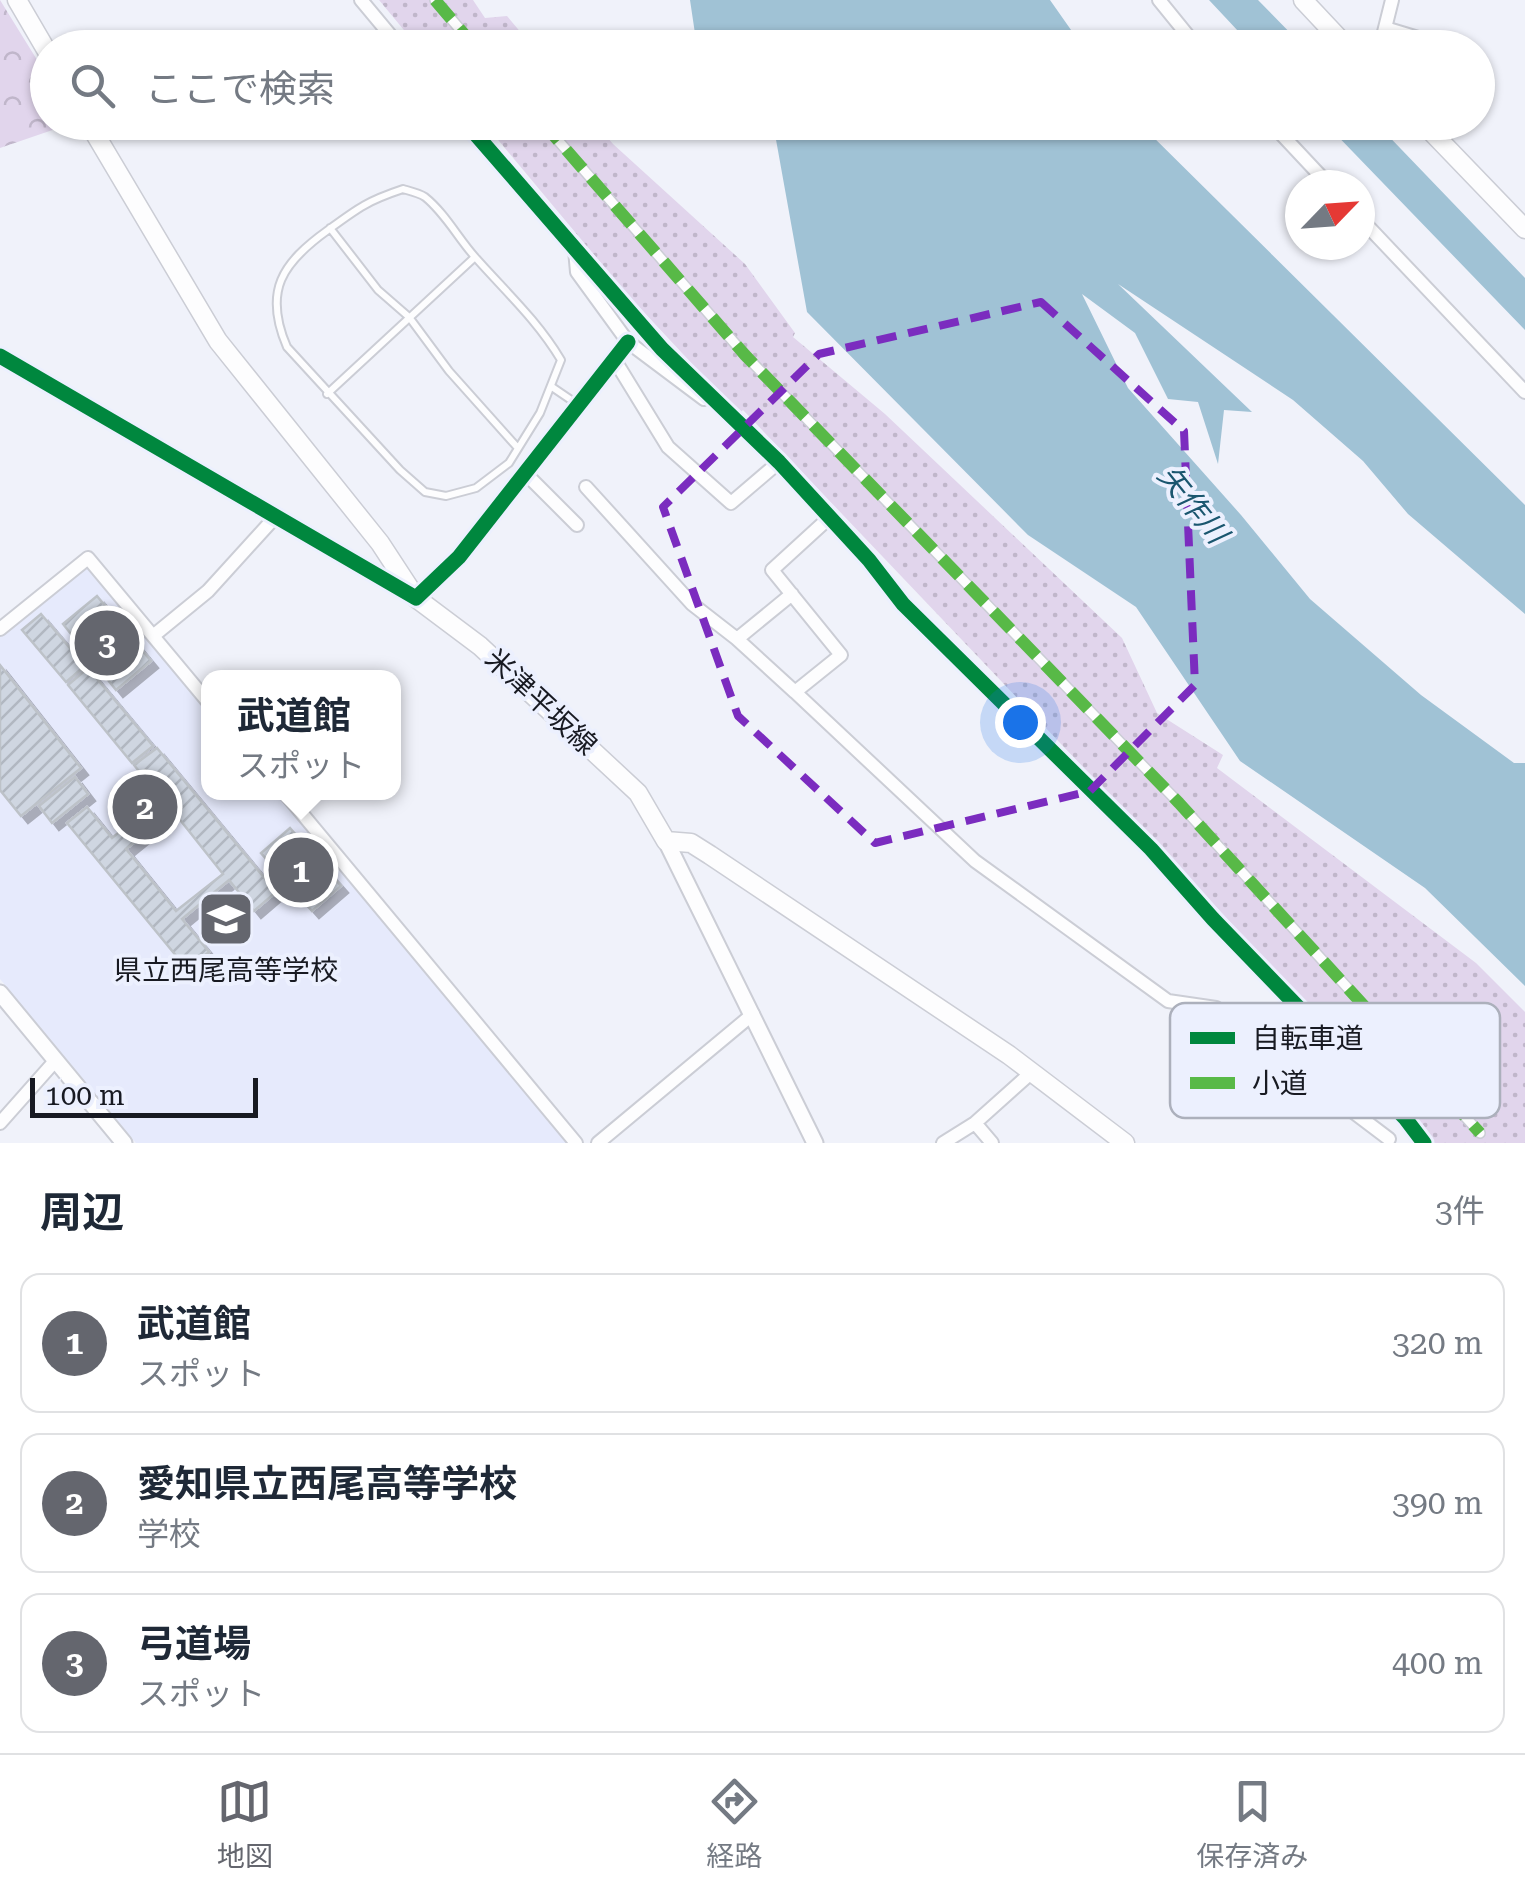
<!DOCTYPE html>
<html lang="ja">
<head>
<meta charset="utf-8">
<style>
	body { margin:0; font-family:"Roboto Serif","Noto Sans JP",serif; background:#f2f2f3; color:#1f2937 }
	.compass { position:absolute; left:1285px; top:170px; width:90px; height:90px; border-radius:50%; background:#fff; box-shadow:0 2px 8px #0004; rotate:65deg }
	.scale { position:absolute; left:30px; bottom:25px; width:228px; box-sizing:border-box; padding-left:10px; border:5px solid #181a22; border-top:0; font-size:28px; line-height:35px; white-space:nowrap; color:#181a22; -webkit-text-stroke:8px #ecf0fe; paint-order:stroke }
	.you { position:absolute; left:1020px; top:722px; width:35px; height:35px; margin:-25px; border:8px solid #fff; border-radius:50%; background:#1a73e8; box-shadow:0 0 0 15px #1a73e833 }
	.badge { display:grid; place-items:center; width:65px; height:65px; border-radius:50%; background:#64666e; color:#fff; font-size:32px; font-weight:700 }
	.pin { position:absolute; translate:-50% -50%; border:5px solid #fff; box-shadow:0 2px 10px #0006 }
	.popup { position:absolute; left:201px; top:670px; width:200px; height:130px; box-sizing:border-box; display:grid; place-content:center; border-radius:20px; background:#fff; filter:drop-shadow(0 2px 8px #0005); font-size:32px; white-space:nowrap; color:#747a83 }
	.popup b { font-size:38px; color:#1f2937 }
	.popup::after { content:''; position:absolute; left:50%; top:100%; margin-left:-20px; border:20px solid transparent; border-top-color:#fff }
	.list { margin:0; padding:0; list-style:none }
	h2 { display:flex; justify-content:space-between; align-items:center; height:130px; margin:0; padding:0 40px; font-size:42px }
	h2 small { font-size:32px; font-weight:400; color:#747a83 }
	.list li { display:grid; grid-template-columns:65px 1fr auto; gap:30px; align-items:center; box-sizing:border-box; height:140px; margin:0 20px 20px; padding:0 20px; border:2px solid #e0e1e3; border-radius:20px }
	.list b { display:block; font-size:38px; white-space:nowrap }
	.list p { margin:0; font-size:32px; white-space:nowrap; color:#747a83 }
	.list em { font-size:32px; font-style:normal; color:#747a83 }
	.icon { flex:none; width:55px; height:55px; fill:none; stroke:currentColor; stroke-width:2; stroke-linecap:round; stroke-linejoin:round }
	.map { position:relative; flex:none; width:1525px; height:1143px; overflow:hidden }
	.search { position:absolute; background:#fff; box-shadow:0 2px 8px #0004; left:30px; right:30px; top:30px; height:110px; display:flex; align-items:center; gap:25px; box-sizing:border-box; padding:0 35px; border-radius:55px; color:#747a83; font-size:38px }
	.sheet { height:610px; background:#fff }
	nav { display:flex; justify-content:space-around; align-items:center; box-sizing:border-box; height:140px; border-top:2px solid #e0e1e3; background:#fff; font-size:28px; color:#747a83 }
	nav a { display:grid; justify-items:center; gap:5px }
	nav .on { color:#64666e }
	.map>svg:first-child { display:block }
</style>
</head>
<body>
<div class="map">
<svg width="1525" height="1143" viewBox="0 0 1525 1143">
	<defs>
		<pattern id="forest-crowns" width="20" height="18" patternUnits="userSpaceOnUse" patternTransform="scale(2.5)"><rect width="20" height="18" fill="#e1d5ec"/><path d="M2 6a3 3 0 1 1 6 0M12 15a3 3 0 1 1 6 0" fill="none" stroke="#c0b6ca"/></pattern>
		<pattern id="park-dots" width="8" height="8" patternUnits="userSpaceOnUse" patternTransform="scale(2.5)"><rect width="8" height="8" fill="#e1d5ec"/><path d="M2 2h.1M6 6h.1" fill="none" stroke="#c0b6ca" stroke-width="1.8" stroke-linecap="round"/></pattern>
		<pattern id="building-hatch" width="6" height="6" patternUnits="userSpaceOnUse" patternTransform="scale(2.5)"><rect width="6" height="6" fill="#cfd6e1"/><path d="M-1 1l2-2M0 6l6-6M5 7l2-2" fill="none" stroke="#b1b7c1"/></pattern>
		<filter id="shadow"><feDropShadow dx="7" dy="7" stdDeviation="0" flood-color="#0004"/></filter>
	</defs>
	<rect width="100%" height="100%" fill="#f0f2fa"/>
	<!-- built -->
	<path fill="#e6eafc" d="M 89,566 L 208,710 L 208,792 L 277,793 L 568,1143 L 136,1143 L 0,979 L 0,635 L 83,567 Z"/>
	<!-- forest -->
	<path fill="url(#forest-crowns)" d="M 0,0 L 47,76 L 48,122 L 73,123 L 0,148 Z"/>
	<!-- park -->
	<path fill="url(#park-dots)" d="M 379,0 L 473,0 L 485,18 L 507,16 L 533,47 L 418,47 Z
		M 484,123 L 595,123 L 613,144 L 745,264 L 795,333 L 793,337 L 885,414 L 1122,638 L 1157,713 L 1223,755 L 1217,768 L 1476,963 L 1525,1012 L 1525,1143 L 1429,1143 L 1220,911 L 743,410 L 739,414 L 625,292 Z"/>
	<!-- water -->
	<path fill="#a0c2d5" d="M 690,0 L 1050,0 L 1083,47 L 697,47 Z
		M 1209,0 L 1258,0 L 1304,47 L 1253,47 Z
		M 773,123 L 1139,123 L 1525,505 L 1525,614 L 1408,514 L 1363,461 L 1293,400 L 1118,284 L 1252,412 L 1224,410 L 1218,464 L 1198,402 L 1168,399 L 1135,333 L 1082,294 L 1128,388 L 1241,515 L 1310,599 L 1421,695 L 1514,763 L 1525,763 L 1525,986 L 1425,888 L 1240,761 L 1136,607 L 1028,535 L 807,312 Z
		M 1325,123 L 1376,123 L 1525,278 L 1525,330 Z"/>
	<!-- building -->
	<path fill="url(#building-hatch)" stroke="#bdc2c8" stroke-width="2.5" fill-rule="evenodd" filter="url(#shadow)" d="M 97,596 L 151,661 L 116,690 L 63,624 Z
		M 41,614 L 85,666 L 66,682 L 22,630 Z
		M 0,665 L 81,768 L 21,816 L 0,790 Z
		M 88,668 L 153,746 L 132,763 L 68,685 Z
		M 157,748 L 276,892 L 254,911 L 229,880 L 182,919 L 209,952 L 187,969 L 67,823 L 87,807 L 112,838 L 161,798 L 134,765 ZM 173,811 L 223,874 L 176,911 L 126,849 Z
		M 75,777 L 88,794 L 52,823 L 39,806 Z
		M 290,828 L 341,886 L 312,911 L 261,853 Z"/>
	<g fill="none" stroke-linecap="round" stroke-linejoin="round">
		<!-- service casing -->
		<g stroke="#cbcdd5" stroke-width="10">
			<path id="service" d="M 403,189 C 410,191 419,193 425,197 C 445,213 458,238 475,257 C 506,292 537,320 561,360 L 540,413 L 509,463 L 476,488 L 446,496 L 425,492 L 400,470 L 287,347 C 263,291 282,263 328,230 C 358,208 367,201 403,189 Z
				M 330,228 L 378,290 L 409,317 L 449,371 L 517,447
				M 552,387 L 577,404
				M 327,394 L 475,257"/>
		</g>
		<!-- pedestrian casing -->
		<g stroke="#cbcdd5" stroke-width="12">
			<path id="pedestrian" d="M 435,0 L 476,48
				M 542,122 L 745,355 L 1179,803 L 1480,1133"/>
		</g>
		<!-- minor casing -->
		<g stroke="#cbcdd5" stroke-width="16">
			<path id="minor" d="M 361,0 L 401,48
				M 1159,0 L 1198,48
				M 1385,28 L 1451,48
				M 1380,48 L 1392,0
				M 465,122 L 662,349 L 779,462 L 869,560 L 903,604 L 1151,849 L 1213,919 L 1405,1118 L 1424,1143
				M 1270,122 L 1329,185
				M 1360,218 L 1525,392
				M 575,250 L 577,272 L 628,342 L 704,399
				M 614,359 L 668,447 L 731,503 L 779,462
				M 524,472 L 577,525
				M 586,487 L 692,604 L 737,639
				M 830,517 L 772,570 L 841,655 L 795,692 L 975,861 L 1168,1001 L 1216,1008 L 1389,1139
				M 792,594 L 737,639 L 795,692
				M 416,598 L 459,557 L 628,342
				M 0,629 L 88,558 L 208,702
				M 153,636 L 208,591 L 277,515
				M 284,792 L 576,1143
				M 0,1123 L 55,1061
				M 975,1123 L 992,1143
				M 598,1143 L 753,1014
				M 943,1143 L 975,1123 L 1032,1072"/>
		</g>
		<!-- tertiary casing -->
		<g stroke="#cbcdd5" stroke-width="19">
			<path id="tertiary" d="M 0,356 L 416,598
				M 666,841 L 815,1143
				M 0,993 L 124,1143"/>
		</g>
		<!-- secondary casing -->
		<g stroke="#cbcdd5" stroke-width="21">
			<path id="secondary" d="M 17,0 L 48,53
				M 1303,0 L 1348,48
				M 88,122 L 218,341 L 380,543 L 416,598 L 480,646 L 638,793 L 666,841 L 691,843 L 710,855 L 1009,1055 L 1125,1143
				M 1422,122 L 1525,229"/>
		</g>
		<!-- service -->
		<use href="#service" stroke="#fdfdfe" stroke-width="6"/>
		<!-- pedestrian -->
		<use href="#pedestrian" stroke="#fdfdfe" stroke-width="9"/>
		<!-- minor -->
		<use href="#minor" stroke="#fdfdfe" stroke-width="12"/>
		<!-- tertiary -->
		<use href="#tertiary" stroke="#fdfdfe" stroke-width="15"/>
		<!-- secondary -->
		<use href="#secondary" stroke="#fdfdfe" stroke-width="18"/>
		<!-- quiet -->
		<path stroke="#58b947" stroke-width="12" stroke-dasharray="25 12" stroke-linecap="butt" d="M 435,0 L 476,48
			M 542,122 L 745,355 L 1179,803 L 1480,1133"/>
		<!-- cycleway casing -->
		<g stroke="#ecf0fe" stroke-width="21">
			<path id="cycleway" d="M 465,122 L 662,349 L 779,462 L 869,560 L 903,604 L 1151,849 L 1213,919 L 1405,1118 L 1424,1143
				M 0,356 L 416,598 L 459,557 L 628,342"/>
		</g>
		<!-- cycleway -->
		<use href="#cycleway" stroke="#00873e" stroke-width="15"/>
	</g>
	<!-- marked area -->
	<path fill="none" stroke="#7b2cbf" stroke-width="8" stroke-dasharray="20 12" stroke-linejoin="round" d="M 1041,302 L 1184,431 L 1195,685 L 1090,791 L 875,843 L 738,716 L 663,507 L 819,354 Z"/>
	<!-- icons -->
	<defs>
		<g id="school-square" transform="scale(2.875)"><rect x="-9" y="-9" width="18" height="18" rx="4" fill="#64666e" stroke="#ecf0fe"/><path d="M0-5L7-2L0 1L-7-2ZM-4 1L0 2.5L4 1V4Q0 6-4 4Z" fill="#fff"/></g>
	</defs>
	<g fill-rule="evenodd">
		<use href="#school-square" x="226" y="919"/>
	</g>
	<g text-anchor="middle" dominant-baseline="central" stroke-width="8" stroke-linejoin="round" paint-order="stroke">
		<!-- street labels -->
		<g font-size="28" fill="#181a22" stroke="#ecf0fe">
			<text transform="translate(541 702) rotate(43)">米津平坂線</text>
		</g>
		<!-- poi labels -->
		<g font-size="28" fill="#181a22" stroke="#ecf0fe">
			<text x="226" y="970">県立西尾高等学校</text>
		</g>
		<!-- water labels -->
		<g font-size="30" font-style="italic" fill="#1a566f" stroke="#ecf0fe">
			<text transform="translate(1193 504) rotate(51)">矢作川</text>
		</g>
	</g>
	<!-- legend -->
	<rect x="1170" y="1003" width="330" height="115" rx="15" fill="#ecf0fe" stroke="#acb0bc" stroke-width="2.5"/>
	<rect x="1190" y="1032" width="45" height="12" fill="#00873e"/>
	<rect x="1190" y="1077" width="45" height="12" fill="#58b947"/>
	<g font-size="28" fill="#181a22">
		<text x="1252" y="1048">自転車道</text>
		<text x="1252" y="1093">小道</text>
	</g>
</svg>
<svg class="compass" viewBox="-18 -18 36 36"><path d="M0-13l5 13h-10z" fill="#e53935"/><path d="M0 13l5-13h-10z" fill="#747a83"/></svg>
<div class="scale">100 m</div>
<div class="you"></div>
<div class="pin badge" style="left:301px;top:870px">1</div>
<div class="popup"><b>武道館</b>スポット</div>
<div class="pin badge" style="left:145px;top:807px">2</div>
<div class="pin badge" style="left:107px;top:643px">3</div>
<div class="search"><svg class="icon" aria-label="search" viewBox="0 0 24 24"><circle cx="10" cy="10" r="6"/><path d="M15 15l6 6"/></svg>ここで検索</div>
</div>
<section class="sheet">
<h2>周辺<small>3件</small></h2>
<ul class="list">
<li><span class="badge">1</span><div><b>武道館</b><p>スポット</p></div><em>320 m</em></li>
<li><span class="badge">2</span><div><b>愛知県立西尾高等学校</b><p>学校</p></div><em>390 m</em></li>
<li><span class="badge">3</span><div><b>弓道場</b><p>スポット</p></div><em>400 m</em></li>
</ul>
</section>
<nav>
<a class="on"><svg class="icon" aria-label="map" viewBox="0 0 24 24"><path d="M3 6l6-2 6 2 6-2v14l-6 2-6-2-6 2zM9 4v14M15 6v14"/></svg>地図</a>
<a><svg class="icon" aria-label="directions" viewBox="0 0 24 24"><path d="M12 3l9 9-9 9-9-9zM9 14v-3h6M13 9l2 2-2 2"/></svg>経路</a>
<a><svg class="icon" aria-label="saved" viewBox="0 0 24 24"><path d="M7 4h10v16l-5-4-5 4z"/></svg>保存済み</a>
</nav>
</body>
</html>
